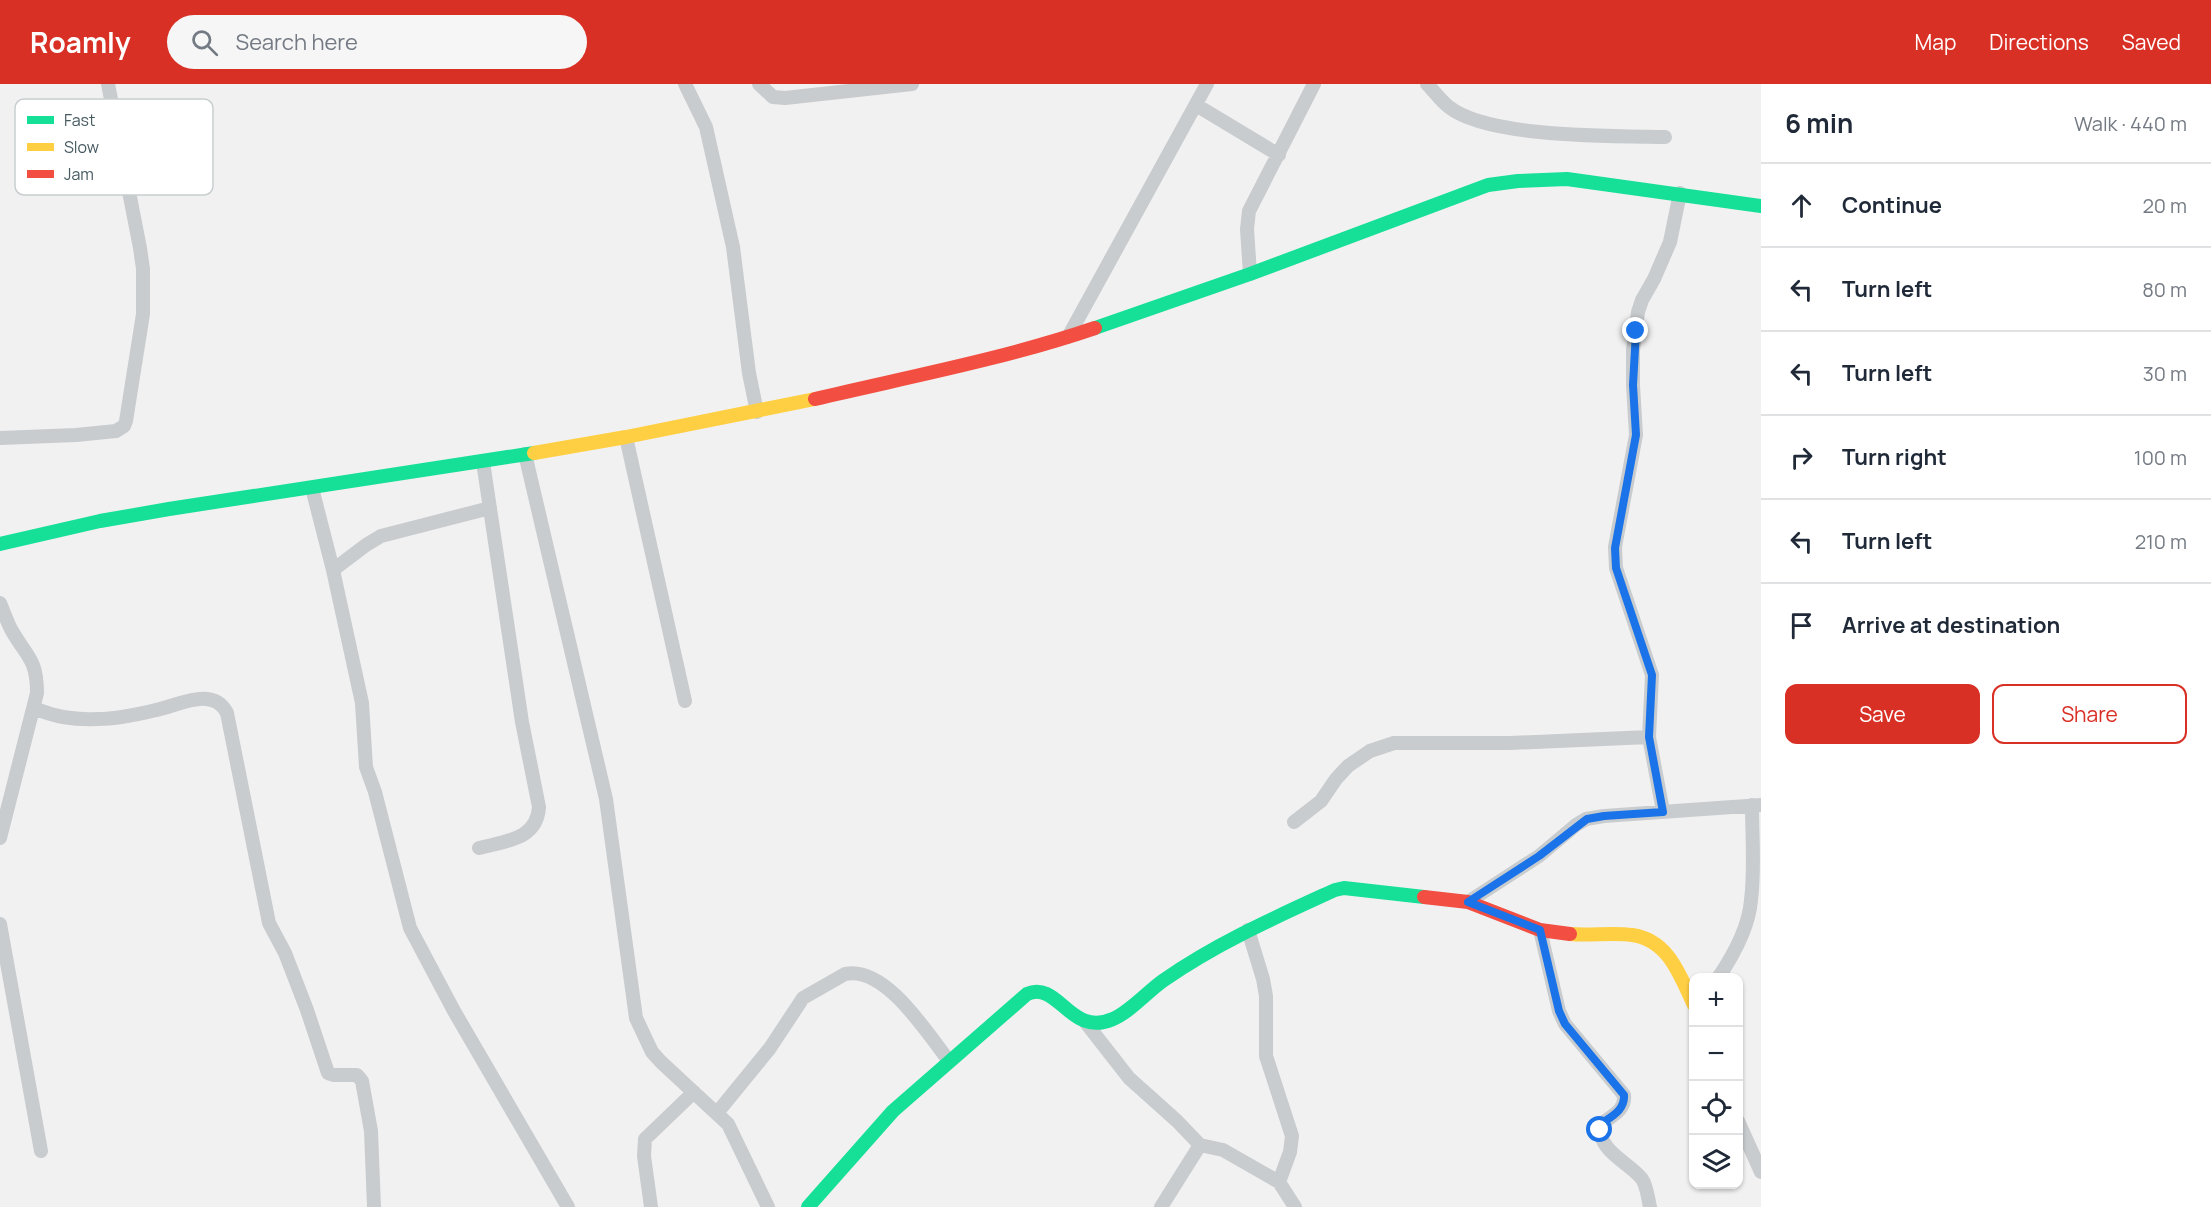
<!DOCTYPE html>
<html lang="en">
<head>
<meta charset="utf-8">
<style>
	body { margin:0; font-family:Manrope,sans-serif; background:#f6f6f7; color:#1f2937 }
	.controls { position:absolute; right:18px; bottom:18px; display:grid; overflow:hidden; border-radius:12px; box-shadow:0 2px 4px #0004 }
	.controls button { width:54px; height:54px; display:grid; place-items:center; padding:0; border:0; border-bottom:2px solid #e0e1e3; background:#fff; color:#1f2937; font:30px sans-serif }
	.stop { position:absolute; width:18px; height:18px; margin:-14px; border:4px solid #1a73e8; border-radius:50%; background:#fff }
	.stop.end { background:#1a73e8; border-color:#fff; box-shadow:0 2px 6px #0008 }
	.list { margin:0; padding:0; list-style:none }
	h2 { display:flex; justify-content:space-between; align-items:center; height:78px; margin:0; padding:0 24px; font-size:26px }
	h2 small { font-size:20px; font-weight:400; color:#747a83 }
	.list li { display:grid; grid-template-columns:39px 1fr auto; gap:18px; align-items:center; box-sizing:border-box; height:84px; padding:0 24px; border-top:2px solid #e0e1e3 }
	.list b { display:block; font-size:22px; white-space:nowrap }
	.list em { font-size:20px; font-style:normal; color:#747a83 }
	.actions { display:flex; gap:12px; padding:18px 24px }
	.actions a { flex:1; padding:14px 0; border:2px solid #d93025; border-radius:12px; text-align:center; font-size:21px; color:#d93025 }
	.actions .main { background:#d93025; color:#fff }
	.icon { flex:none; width:33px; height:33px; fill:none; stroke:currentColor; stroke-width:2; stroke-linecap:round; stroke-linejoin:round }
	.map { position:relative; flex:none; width:1761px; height:1123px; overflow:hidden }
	header { display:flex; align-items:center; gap:36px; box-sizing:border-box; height:84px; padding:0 30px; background:#d93025; color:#fff }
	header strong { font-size:28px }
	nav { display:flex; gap:33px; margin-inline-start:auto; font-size:21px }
	.search { width:420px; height:54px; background:#f6f6f7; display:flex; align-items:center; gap:15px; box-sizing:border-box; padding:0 21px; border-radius:33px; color:#747a83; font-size:22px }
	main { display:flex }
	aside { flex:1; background:#fff }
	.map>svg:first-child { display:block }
</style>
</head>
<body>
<header>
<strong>Roamly</strong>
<div class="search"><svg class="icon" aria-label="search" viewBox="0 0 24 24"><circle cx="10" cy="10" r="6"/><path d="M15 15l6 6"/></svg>Search here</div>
<nav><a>Map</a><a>Directions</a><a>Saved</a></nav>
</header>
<main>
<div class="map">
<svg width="1761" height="1123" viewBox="0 0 1761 1123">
	<rect width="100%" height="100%" fill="#f2f1f1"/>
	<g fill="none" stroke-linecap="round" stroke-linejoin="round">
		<!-- street -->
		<path stroke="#c8ccce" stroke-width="14" d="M 685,0 L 706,43 L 733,163 L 749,289 L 757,328
			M 759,0 L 773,13 L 785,14 L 912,0
			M 1427,0 C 1434,7 1441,17 1449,23 C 1488,54 1614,52 1665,53
			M 1196,21 L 1279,71
			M 1250,190 L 1247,145 L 1249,127 L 1314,0
			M 1068,253 L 1207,0
			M 626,353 L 685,617
			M 0,354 L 76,351 L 116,347 L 124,342 L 126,337 L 143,230 L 143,185 L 140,164 L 108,0
			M 525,370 L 606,715 L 636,934 L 652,968 L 661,978 L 728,1040 L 768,1123
			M 312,404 L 333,486 L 362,619 L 366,683 L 375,708 L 410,844 L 454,927 L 568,1123
			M 333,486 L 366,461 L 381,452 L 490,424
			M 0,519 C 4,528 7,538 12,547 C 27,573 37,575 37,609 L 0,754
			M 34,624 C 55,633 73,636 97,635 C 117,635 136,631 156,626 C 177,622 213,601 227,629 L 269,839 L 285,869 L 307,926 L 328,989 L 334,991 L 357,991 L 362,997 L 371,1047 L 374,1123
			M 1663,727 L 1649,653 L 1652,591 L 1616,484 L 1615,463 L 1636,351 L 1633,301 L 1633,266 L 1638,228 L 1642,216 L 1654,195 L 1670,158 L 1680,109
			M 1294,738 L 1321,717 L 1336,695 L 1348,682 L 1370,667 L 1394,659 L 1510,659 L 1649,653
			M 479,764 C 505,757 537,756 539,723 L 522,638 L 483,378
			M 1468,818 L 1539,772 L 1576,741 L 1586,735 L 1604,732 L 1761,721
			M 0,840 L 41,1067
			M 1248,846 L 1263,895 L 1266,912 L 1266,972 L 1292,1052 L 1290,1068 L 1279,1098
			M 1540,846 L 1559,927 L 1565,940 L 1624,1011 C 1626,1026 1612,1032 1601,1040 C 1596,1067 1629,1078 1642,1095 C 1647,1102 1648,1115 1650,1123
			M 1718,894 C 1733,872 1749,842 1751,816 C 1755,785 1752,752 1752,721
			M 1086,939 L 1129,994 L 1177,1037 L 1200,1061 L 1223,1066 L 1279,1098 L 1295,1123
			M 717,1029 L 770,964 L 803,914 L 845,890 C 885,881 927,949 949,977
			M 1738,1037 L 1761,1088
			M 651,1123 L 644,1072 L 645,1055 L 694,1008
			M 1161,1123 L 1200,1061"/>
		<!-- fast -->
		<path stroke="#16e098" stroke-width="14" d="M 1095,244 L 1250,190 L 1488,101 L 1518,97 L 1567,95 L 1761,122
			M 0,460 L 100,437 L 169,425 L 534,369
			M 808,1123 L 893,1027 L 1027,910 C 1059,896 1070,954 1113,935 C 1130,928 1148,907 1164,896 C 1217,859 1276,833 1335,806 L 1344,804 L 1424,813"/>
		<!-- slow -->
		<path stroke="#ffcf43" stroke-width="14" d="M 534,369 L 626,353 L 815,315
			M 1570,850 C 1591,852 1612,848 1632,851 C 1669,856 1680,892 1694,921"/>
		<!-- jam -->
		<path stroke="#f24e42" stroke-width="14" d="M 815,315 C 908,293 1004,275 1095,244
			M 1424,813 L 1468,818 L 1540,846 L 1570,850"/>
	</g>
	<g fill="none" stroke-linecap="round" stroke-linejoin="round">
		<!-- route -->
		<path stroke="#1a73e8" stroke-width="8" d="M 1600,1046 L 1601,1040 C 1612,1032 1625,1026 1624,1011 L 1565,940 L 1559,927 L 1540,846 L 1468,818 L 1539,772 L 1587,735 L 1604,732 L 1663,728 L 1649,653 L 1652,591 L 1616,484 L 1615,464 L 1636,351 L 1633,301 L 1636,247"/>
	</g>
	<!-- legend -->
	<rect x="15" y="15" width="198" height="96" rx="9" fill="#fff" stroke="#c8cecf" stroke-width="1.5"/>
	<rect x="27" y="32" width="27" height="8" fill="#16e098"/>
	<rect x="27" y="59" width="27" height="8" fill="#ffcf43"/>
	<rect x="27" y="86" width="27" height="8" fill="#f24e42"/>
	<g font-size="16" fill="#465a60">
		<text x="64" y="42">Fast</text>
		<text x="64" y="69">Slow</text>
		<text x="64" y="96">Jam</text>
	</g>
</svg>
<div class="controls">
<button>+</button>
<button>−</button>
<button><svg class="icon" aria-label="locate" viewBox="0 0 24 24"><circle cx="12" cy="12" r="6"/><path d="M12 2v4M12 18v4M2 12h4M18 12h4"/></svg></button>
<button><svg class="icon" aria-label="layers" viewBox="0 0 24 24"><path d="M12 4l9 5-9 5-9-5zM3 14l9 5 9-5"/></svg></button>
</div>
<div class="stop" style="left:1600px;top:1046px"></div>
<div class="stop end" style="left:1636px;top:247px"></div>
</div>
<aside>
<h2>6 min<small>Walk · 440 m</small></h2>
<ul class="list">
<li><svg class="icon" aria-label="ahead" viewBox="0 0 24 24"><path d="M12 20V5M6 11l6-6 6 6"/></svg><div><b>Continue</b></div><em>20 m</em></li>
<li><svg class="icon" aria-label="left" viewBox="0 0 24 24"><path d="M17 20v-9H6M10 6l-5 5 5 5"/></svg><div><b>Turn left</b></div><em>80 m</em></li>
<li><svg class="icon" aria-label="left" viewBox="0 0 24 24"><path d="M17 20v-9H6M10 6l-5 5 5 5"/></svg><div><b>Turn left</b></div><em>30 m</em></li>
<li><svg class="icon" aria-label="right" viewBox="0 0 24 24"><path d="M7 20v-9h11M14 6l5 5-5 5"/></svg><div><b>Turn right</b></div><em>100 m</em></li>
<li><svg class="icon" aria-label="left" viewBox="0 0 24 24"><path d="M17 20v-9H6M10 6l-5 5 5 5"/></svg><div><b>Turn left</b></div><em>210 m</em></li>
<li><svg class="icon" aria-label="arrive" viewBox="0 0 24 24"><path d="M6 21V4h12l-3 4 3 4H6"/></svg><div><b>Arrive at destination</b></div></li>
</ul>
<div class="actions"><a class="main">Save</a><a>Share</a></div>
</aside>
</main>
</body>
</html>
